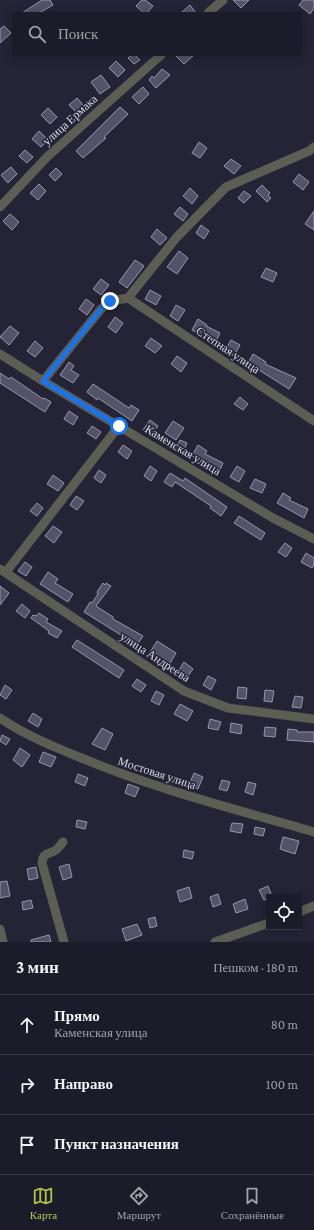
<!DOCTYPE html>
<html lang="ru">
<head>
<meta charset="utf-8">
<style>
	body { margin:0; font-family:"Crimson Pro",serif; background:#252431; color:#f1f3f6 }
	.controls { position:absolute; right:12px; bottom:12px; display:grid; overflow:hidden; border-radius:0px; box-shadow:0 2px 10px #0003 }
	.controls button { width:36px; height:36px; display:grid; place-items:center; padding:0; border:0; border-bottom:1px solid #3a3946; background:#1c1b29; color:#f1f3f6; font:20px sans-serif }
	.stop { position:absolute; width:12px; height:12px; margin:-9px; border:3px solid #1a73e8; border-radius:50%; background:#fff }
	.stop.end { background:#1a73e8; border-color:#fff; box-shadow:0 1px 4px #0008 }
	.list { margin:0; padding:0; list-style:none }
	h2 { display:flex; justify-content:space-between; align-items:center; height:52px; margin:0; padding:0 16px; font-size:17px }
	h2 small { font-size:13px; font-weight:400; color:#a0a1a8 }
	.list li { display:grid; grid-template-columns:26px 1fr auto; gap:12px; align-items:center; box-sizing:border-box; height:60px; padding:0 16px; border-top:1px solid #3a3946 }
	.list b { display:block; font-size:15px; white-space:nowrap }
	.list p { margin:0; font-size:13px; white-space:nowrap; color:#a0a1a8 }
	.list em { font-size:13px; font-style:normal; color:#a0a1a8 }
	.icon { flex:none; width:22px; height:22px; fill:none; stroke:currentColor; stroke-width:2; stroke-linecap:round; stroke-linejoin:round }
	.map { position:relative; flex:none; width:314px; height:942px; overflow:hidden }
	.search { position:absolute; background:#1c1b29; box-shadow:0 2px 10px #0003; left:12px; right:12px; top:12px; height:44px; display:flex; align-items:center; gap:10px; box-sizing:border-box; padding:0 14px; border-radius:0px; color:#a0a1a8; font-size:15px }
	.sheet { height:232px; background:#1c1b29 }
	nav { display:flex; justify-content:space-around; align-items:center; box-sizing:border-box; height:56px; border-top:1px solid #3a3946; background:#1c1b29; font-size:11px; color:#a0a1a8 }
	nav a { display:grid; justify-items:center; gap:2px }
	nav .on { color:#b3c24b }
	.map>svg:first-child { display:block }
</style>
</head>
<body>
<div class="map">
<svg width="314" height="942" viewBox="0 0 314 942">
	<rect width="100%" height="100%" fill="#252437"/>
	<!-- building -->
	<path fill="#535268" stroke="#9696ad" d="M 42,0 L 50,0 L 53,5 L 39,13 L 22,13 Z
		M 142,0 L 145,0 L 153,6 L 147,13 L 144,13 L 136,6 Z
		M 233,0 L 249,0 L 241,8 Z
		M 303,0 L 314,0 L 314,8 L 310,14 L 299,5 Z
		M 190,5 L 196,13 L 181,13 Z
		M 4,26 L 11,33 L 0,43 L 0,29 Z
		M 132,55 L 135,55 L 140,60 L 134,64 L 128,58 Z
		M 175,55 L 194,55 L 184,64 Z
		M 116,61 L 125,70 L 118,77 L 109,68 Z
		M 162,69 L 170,75 L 156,88 L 149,80 L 152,76 L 154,78 Z
		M 101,75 L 110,87 L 100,94 L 91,82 Z
		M 143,87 L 149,94 L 139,104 L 132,97 Z
		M 77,98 L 85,107 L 78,114 L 69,105 Z
		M 120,107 L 128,114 L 104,137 L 106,138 L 83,158 L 76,151 Z
		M 48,108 L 57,117 L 50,124 L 41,115 Z
		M 39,131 L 48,140 L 41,147 L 32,139 Z
		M 199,142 L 207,148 L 200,158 L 192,153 Z
		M 25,150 L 33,157 L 27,163 L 19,156 Z
		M 231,159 L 241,166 L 234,174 L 224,166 Z
		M 11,167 L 17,174 L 8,183 L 1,175 Z
		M 56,168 L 62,174 L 55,181 L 49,175 Z
		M 299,174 L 309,182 L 303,190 L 293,182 Z
		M 39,184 L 46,191 L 38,200 L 30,193 Z
		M 262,185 L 270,193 L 268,195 L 271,198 L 267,202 L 256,191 Z
		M 190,188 L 198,196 L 192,204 L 183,196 Z
		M 244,191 L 251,196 L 244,203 L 238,198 Z
		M 180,207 L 188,214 L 183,221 L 174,214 Z
		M 314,211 L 314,230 L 305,224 Z
		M 10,214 L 19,222 L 12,230 L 3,221 Z
		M 201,225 L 209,231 L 204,239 L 196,233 Z
		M 157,229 L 167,238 L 160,245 L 151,237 Z
		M 179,251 L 188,258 L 177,274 L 167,267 Z
		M 135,260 L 144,266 L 127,288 L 119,282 Z
		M 266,268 L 277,273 L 273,282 L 261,277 Z
		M 101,279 L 109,285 L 101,295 L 93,289 Z
		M 150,290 L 161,296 L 156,305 L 145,299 Z
		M 86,299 L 94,305 L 87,315 L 79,309 Z
		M 176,305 L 185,310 L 178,321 L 170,316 Z
		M 115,317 L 123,323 L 116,333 L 108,327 Z
		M 198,319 L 207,325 L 206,326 L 220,333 L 215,343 L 192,330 Z
		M 10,326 L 19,333 L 9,345 L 0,337 Z
		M 151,338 L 162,346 L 155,353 L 145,346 Z
		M 231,340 L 240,345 L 234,356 L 225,351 Z
		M 35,341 L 43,348 L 35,357 L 27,351 Z
		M 253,354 L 266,362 L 265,364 L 296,378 L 289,389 L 248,363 Z
		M 177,356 L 187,363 L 181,372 L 171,364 Z
		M 69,362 L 74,366 L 71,370 L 79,375 L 73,383 L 60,375 Z
		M 0,373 L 9,379 L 11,377 L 43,399 L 44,398 L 51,402 L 45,412 L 0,383 Z
		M 93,384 L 129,408 L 131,405 L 139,410 L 132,421 L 98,398 L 97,400 L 87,392 Z
		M 240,397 L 248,404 L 243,410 L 234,404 Z
		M 69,411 L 78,417 L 73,425 L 64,419 Z
		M 150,420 L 158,426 L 151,436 L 143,430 Z
		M 173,421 L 184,428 L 176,440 L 165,433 Z
		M 92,426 L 101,432 L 96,439 L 87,433 Z
		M 180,440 L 187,443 L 183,453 L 175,450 Z
		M 123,445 L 132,451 L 127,459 L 118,452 Z
		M 198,445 L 207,451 L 205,454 L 223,463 L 219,472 L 192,456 Z
		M 150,466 L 157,471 L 151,481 L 144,476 Z
		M 237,466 L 245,471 L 239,482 L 230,477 Z
		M 99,470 L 106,475 L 101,483 L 94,478 Z
		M 170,473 L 183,481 L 185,478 L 227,507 L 221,516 L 210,508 L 211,506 L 175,482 L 172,487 L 164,482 Z
		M 53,475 L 64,483 L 58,491 L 47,484 Z
		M 255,479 L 266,484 L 262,493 L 250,488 Z
		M 283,493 L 291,498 L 289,500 L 308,509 L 304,518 L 277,503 Z
		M 76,496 L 84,501 L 77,510 L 70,505 Z
		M 37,503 L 43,508 L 37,516 L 30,511 Z
		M 239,516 L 265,533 L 261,540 L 234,523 Z
		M 53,526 L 62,532 L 54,543 L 45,536 Z
		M 285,543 L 292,548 L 286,557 L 278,552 Z
		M 306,553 L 314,558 L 314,565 L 312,568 L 301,562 Z
		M 25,562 L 32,567 L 26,576 L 18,571 Z
		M 48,572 L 58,579 L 55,583 L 73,594 L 68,602 L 40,584 Z
		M 103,583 L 105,585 L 106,583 L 111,586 L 96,606 L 113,617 L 113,619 L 143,636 L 137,645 L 84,612 L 90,602 L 92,603 L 98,594 L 97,592 Z
		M 0,586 L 9,593 L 0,605 Z
		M 22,604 L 30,611 L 25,618 L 16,611 Z
		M 39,613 L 48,619 L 46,622 L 62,631 L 57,638 L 48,633 L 49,631 L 31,618 L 33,615 L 36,616 Z
		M 77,640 L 124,670 L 119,678 L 72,647 Z
		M 157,641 L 176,653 L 169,665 L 149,654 Z
		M 184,662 L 193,669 L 188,676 L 179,670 Z
		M 208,676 L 216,680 L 211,690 L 203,685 Z
		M 137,679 L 146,685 L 141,692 L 132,686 Z
		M 5,685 L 12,690 L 6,699 L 0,695 Z
		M 238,687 L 247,688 L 246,699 L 237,698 Z
		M 265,690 L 274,691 L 272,702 L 264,701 Z
		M 156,691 L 164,695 L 159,705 L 151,701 Z
		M 295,696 L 303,697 L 301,708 L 292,707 Z
		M 180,704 L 193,711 L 187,721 L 174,714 Z
		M 33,713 L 42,719 L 38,727 L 28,721 Z
		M 210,719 L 221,722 L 218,730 L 208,728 Z
		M 231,723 L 242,725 L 241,734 L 230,732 Z
		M 265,727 L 276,728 L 275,737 L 264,736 Z
		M 102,728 L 113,734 L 105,750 L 92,744 Z
		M 288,729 L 297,730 L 297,732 L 314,732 L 314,742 L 287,740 Z
		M 2,735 L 10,739 L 6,745 L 0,741 Z
		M 20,748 L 30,755 L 22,767 L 13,760 Z
		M 43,752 L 56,757 L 51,767 L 39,762 Z
		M 194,773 L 203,777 L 198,789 L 189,785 Z
		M 78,774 L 88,778 L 85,786 L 75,782 Z
		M 222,780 L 230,782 L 227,791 L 219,789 Z
		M 248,782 L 256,784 L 253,795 L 245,792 Z
		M 128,784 L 139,788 L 135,797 L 125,793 Z
		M 77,820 L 87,822 L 85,829 L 76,827 Z
		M 232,823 L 243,824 L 241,833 L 230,831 Z
		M 255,827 L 265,829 L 263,836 L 254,834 Z
		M 283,837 L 299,841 L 295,854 L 280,849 Z
		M 184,850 L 194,852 L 192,859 L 183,857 Z
		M 69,864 L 72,877 L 63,880 L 59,867 Z
		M 36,867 L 38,878 L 29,880 L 27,869 Z
		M 7,881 L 10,896 L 0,898 L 0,882 Z
		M 268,886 L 272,896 L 264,900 L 259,890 Z
		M 189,887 L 192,898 L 180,902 L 177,891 Z
		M 218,894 L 221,904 L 213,907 L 210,897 Z
		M 245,899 L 248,909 L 236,913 L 233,904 Z
		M 31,900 L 33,908 L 23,910 L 22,902 Z
		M 155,917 L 157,926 L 150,928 L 148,919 Z
		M 137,924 L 142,935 L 126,941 L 122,929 Z
		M 49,935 L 51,942 L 31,942 L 31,940 Z"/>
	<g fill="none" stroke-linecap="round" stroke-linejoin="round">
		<!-- street -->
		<path stroke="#5c5e54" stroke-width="9" d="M 208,13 L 223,0
			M 0,207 L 47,157 L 161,55
			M 128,298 L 314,421
			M 0,354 L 43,381 L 273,518 L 314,539
			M 43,381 L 101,309 L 111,301 L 128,298 L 176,238 L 226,187 L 309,151 L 314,147
			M 0,569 L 184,691 L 228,708 L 314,719
			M 6,572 L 119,426
			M 0,718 C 25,735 52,746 79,757 C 155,789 235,809 314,832
			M 63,842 C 61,844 59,848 56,850 C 48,855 43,852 42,863 L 64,942
			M 299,912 L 314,906
			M 0,929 L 3,942
			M 215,942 L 269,923"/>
	</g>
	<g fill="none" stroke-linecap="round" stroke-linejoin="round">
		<!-- route -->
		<path stroke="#1a73e8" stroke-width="5" d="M 110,301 L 101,309 L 43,381 L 119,426"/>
	</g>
	<g text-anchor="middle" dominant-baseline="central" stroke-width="3" stroke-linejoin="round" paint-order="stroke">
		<!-- street labels -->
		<g font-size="12" fill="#d7d7e4" stroke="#252437">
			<text transform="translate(70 120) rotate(-42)">улица Ермака</text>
			<text transform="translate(228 350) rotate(34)">Степная улица</text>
			<text transform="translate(183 450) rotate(31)">Каменская улица</text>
			<text transform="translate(155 657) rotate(33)">улица Андреева</text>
			<text transform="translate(157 773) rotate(18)">Мостовая улица</text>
		</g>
	</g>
</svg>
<div class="controls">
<button><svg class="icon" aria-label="locate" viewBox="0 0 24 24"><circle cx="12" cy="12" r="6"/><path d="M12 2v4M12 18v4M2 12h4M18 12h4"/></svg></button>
</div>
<div class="stop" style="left:119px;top:426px"></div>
<div class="stop end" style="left:110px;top:301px"></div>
<div class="search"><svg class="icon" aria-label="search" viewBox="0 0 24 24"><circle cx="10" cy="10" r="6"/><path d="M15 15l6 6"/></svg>Поиск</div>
</div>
<section class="sheet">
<h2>3 мин<small>Пешком · 180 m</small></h2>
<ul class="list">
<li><svg class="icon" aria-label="ahead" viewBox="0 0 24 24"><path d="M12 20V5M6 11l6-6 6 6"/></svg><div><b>Прямо</b><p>Каменская улица</p></div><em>80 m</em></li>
<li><svg class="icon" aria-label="right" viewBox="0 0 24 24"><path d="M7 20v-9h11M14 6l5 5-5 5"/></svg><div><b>Направо</b></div><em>100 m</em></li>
<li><svg class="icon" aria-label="arrive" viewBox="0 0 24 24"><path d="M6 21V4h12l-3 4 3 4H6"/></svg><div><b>Пункт назначения</b></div></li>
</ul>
</section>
<nav>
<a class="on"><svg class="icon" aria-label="map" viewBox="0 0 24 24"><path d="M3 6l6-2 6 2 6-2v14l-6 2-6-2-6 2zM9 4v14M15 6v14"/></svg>Карта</a>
<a><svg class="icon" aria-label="directions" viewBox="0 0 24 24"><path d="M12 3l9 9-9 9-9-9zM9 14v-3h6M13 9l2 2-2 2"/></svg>Маршрут</a>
<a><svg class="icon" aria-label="saved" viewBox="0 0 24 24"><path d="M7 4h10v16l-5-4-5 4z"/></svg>Сохранённые</a>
</nav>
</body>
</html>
